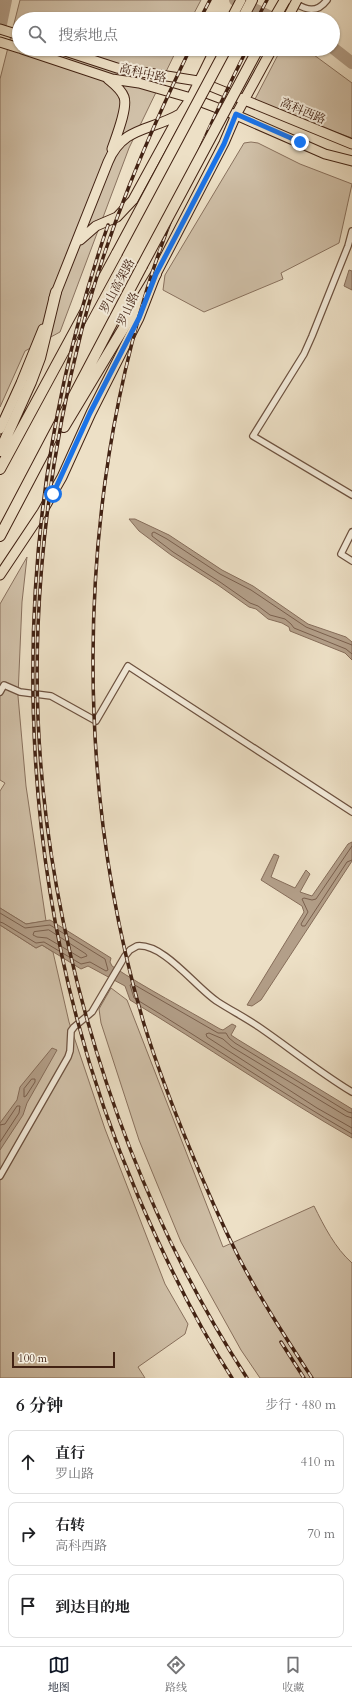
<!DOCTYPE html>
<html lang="zh">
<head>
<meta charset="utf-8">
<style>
	body { margin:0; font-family:Cardo,"Noto Serif SC",serif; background:#f2f2f2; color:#202124 }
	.scale { position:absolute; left:12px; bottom:10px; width:103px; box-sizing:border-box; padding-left:4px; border:2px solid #422213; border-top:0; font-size:11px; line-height:14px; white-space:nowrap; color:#422213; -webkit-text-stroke:3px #f3ebda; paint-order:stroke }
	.stop { position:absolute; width:12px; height:12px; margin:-9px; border:3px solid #1a73e8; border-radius:50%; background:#fff }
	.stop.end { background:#1a73e8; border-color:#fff; box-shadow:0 1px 4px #0008 }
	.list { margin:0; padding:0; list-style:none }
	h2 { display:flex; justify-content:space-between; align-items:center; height:52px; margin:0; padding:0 16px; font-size:17px }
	h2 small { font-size:13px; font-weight:400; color:#757577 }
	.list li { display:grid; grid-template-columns:26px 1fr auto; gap:12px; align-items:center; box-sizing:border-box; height:64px; margin:0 8px 8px; padding:0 8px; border:1px solid #e0e0e0; border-radius:8px }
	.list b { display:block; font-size:15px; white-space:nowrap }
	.list p { margin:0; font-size:13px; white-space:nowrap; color:#757577 }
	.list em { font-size:13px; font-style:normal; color:#757577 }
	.icon { flex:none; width:22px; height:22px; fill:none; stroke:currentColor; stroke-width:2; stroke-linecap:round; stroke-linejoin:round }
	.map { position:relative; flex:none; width:352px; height:1378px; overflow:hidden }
	.search { position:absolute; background:#fff; box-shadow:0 1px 3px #0004; left:12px; right:12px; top:12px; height:44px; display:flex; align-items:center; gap:10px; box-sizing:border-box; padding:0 14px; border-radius:22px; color:#757577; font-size:15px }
	.sheet { height:268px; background:#fff }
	nav { display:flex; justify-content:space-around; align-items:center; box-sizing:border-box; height:56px; border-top:1px solid #e0e0e0; background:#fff; font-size:11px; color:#757577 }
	nav a { display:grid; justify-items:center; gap:2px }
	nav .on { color:#111827 }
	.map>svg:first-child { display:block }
</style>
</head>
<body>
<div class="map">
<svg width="352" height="1378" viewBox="0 0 352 1378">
	<rect width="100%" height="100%" fill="#ede0c6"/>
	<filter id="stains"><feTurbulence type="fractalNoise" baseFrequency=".005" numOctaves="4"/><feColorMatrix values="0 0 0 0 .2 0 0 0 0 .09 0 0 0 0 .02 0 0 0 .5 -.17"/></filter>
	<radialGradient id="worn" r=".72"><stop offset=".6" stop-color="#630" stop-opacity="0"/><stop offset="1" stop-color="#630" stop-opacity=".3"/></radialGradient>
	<!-- green -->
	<path fill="#d0c0a8" stroke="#89715e" d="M 20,0 L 201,0 L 191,19 L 19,19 L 19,49 L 177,49 L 129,148 L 60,332 L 25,351 L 0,407 L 0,79 Z
		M 281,49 L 301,49 L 314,55 L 352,83 L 352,138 L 253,103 Z
		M 251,142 L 258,143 L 300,164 L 352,184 L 339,243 L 281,273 L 283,279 L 204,312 L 163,290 L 165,275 L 244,143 Z
		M 27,557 L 22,602 L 18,696 L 26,786 L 46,921 L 26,924 L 0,908 L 0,791 L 5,783 L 0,780 L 0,604 Z
		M 0,925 L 36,948 L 42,945 L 53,952 L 69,1022 L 105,1129 L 165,1284 L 188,1324 L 185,1334 L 138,1367 L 145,1378 L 0,1378 Z
		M 111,988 L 127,1000 L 223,1247 L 314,1206 C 324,1226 335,1248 352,1263 L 352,1378 L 260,1378 L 241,1350 L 181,1242 L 139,1140 L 101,1023 L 99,1009 Z"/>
	<!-- water -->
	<path fill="#b39f89" stroke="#866d5a" d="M 349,270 L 352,271 L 352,290 L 344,286 Z
		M 129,519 L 135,519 L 169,535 L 222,570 L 253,586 L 308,624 L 346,637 L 352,642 L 352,660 L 345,653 L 290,631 L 289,627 L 282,623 L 268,619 L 256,609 L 249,607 L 218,585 L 171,555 L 139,531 Z
		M 352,842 L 352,861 L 261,1000 L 252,1006 L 247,1005 L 304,912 L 302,906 L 261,880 L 274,854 L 279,856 L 271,877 L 295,888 L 306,870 L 310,874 L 300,892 L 312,896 L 348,844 Z
		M 0,908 L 26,924 L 50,920 L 111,958 L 110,962 L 112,966 C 147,989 184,1008 220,1029 L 223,1030 L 232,1024 L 236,1026 L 231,1035 L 237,1039 L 352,1109 L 352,1138 C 277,1095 205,1045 130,1000 L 125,986 L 88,966 L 81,969 L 42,945 L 36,948 L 0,925 Z
		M 52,1048 L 57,1050 L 27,1103 L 23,1115 L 0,1150 L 0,1123 L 17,1100 L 20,1087 Z"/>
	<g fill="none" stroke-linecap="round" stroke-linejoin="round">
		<!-- shore -->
		<path stroke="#7a604e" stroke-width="1" d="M 352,645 L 306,627 L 251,590 L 220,574 L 167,539 L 154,532 L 152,533 L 152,536 L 173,552 L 220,582 L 250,603 L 258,606 L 270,615 L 285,619 L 291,624 L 294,628 L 346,649 L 352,654
			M 352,846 L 316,899 L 312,900 L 304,898 L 302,899 L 308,912 L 301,924 L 302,926 L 305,926 L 347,862 L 352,860
			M 0,913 L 25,928 L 50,925 L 105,959 L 108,970 L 106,971 L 90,962 L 81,964 L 44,942 L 36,943 L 3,923 L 0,922
			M 49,930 L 86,954 L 87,956 L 81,958 L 47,938 L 37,937 L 33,935 L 34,932 Z
			M 32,1079 L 35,1079 L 35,1082 L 26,1096 L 24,1097 L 24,1089 Z
			M 352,1113 L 348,1112 L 235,1043 L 229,1038 L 226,1033 L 218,1033 L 133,984 L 130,985 L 134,998 C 207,1042 278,1091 352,1134
			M 352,1118 L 346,1116 L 232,1047 L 223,1039 L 209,1033 L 206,1034 L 207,1037 L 317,1108 L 352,1128
			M 0,1125 L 5,1124 L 17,1106 L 20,1106 L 19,1113 L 0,1142"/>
		<!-- river -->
		<path stroke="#b39f89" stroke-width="12" d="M 235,0 L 275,19
			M 0,29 L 6,0
			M 333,48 L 352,63"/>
		<!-- minor casing -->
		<g stroke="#6d5240" stroke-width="8">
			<path id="minor" d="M 288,0 C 303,7 314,17 327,0
				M 352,231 L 348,246 L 312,336 L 304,354 L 253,436 L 352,495
				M 352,532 L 341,554 L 352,561
				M 0,692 L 4,685 L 20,692 L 51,696 L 96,721 L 128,666 L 352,812
				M 0,1176 L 68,1057 L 70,1051 L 71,1031 L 74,1027 L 92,1012 L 125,956 L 130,950 L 137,946 C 164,943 196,988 218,1002 C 232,1011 246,1018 259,1027 C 291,1049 319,1072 352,1092"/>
		</g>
		<!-- primary casing -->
		<g stroke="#422213" stroke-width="11">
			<path id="primary" d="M 231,19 L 241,0
				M 0,29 L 19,35
				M 0,42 L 19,48
				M 22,49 L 112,79 L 139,83 L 191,98 L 236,115 L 325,154 L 352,161
				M 59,49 L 117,68 L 198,81 L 352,144
				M 108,79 C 114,84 121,89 124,97 C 128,108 116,137 112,149
				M 80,240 L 96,226 L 117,217 L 133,200 L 180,114 L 191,98 L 215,49
				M 54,298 L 108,162 C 123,126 151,131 180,114
				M 0,429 L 21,383 L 43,329
				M 0,575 L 42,512 L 62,477 L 91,413 L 139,318 L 156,274 L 224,143 L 236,115 L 272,49"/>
		</g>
		<!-- trunk casing -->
		<g stroke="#422213" stroke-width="12">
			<path id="trunk" d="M 242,19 L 252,0
				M 274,19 L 285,0
				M 64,427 L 156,274
				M 0,451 L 31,382 L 40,358 L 56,292
				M 0,469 L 117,253
				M 0,536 L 142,266"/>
		</g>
		<!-- minor -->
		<use href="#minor" stroke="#f3ebda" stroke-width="5.5"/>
		<!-- primary -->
		<use href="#primary" stroke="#ede0c6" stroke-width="9"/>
		<!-- trunk -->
		<use href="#trunk" stroke="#ede0c6" stroke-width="10"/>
		<!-- rail casing -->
		<g stroke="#422213" stroke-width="3.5">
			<path id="rail" d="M 200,19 L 210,0
				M 257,19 L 267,0
				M 190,49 C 146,140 107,232 82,329 C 57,427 42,526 38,627 C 28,882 108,1164 247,1378
				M 247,49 C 208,127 173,205 147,289 C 76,523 75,789 144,1024 C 157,1066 173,1108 190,1149 C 205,1186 221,1222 239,1258 C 261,1300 286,1338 312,1378
				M 108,225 C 0,538 7,890 138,1196 C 165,1259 195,1321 232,1378
				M 281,1342 L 304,1378"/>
		</g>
		<!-- rail -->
		<use href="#rail" stroke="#f3ebda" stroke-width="2" stroke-dasharray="6" stroke-linecap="butt"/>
		<!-- primary-bridge casing -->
		<g stroke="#422213" stroke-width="11" stroke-linecap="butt">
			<path id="primary-bridge" d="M 287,19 L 297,0"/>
		</g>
		<!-- trunk-bridge casing -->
		<g stroke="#422213" stroke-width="12" stroke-linecap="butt">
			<path id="trunk-bridge" d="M 117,253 L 226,49
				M 142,266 L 258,49"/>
		</g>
		<!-- primary-bridge -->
		<use href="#primary-bridge" stroke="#ede0c6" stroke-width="9"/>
		<!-- trunk-bridge -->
		<use href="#trunk-bridge" stroke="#ede0c6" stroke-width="10"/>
	</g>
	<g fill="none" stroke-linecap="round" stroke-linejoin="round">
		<!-- route -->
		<path stroke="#1a73e8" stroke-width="5" d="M 53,494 L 90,413 L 139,318 L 156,274 L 224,144 L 236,114 L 300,142"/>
	</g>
	<g text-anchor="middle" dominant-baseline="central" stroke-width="4" stroke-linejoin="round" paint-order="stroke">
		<!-- street labels -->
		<g font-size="12" fill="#422213" stroke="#f3ebda">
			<text transform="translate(143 73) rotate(13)">高科中路</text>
			<text transform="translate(303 111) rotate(23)">高科西路</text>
			<text transform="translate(117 286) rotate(-62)">罗山高架路</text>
			<text transform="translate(128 309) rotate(-66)">罗山路</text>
		</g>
	</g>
	<rect width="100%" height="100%" filter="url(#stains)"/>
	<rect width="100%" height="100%" fill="url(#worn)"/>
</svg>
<div class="scale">100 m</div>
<div class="stop" style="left:53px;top:494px"></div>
<div class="stop end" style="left:300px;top:142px"></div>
<div class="search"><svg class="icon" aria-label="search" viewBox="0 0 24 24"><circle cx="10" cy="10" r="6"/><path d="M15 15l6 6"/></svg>搜索地点</div>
</div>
<section class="sheet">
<h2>6 分钟<small>步行 · 480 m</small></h2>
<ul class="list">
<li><svg class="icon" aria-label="ahead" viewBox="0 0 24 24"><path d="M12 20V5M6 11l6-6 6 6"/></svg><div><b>直行</b><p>罗山路</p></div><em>410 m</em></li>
<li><svg class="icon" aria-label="right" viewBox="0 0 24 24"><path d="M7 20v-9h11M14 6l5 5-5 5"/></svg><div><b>右转</b><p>高科西路</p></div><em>70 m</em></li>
<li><svg class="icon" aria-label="arrive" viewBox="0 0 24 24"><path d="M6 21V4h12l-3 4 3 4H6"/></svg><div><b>到达目的地</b></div></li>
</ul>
</section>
<nav>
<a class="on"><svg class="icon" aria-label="map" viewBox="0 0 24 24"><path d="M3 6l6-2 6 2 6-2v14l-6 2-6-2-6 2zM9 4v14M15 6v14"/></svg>地图</a>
<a><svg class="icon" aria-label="directions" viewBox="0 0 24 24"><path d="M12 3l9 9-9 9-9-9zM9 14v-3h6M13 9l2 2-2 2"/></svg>路线</a>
<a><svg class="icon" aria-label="saved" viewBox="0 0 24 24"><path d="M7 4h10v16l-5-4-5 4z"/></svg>收藏</a>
</nav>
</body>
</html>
